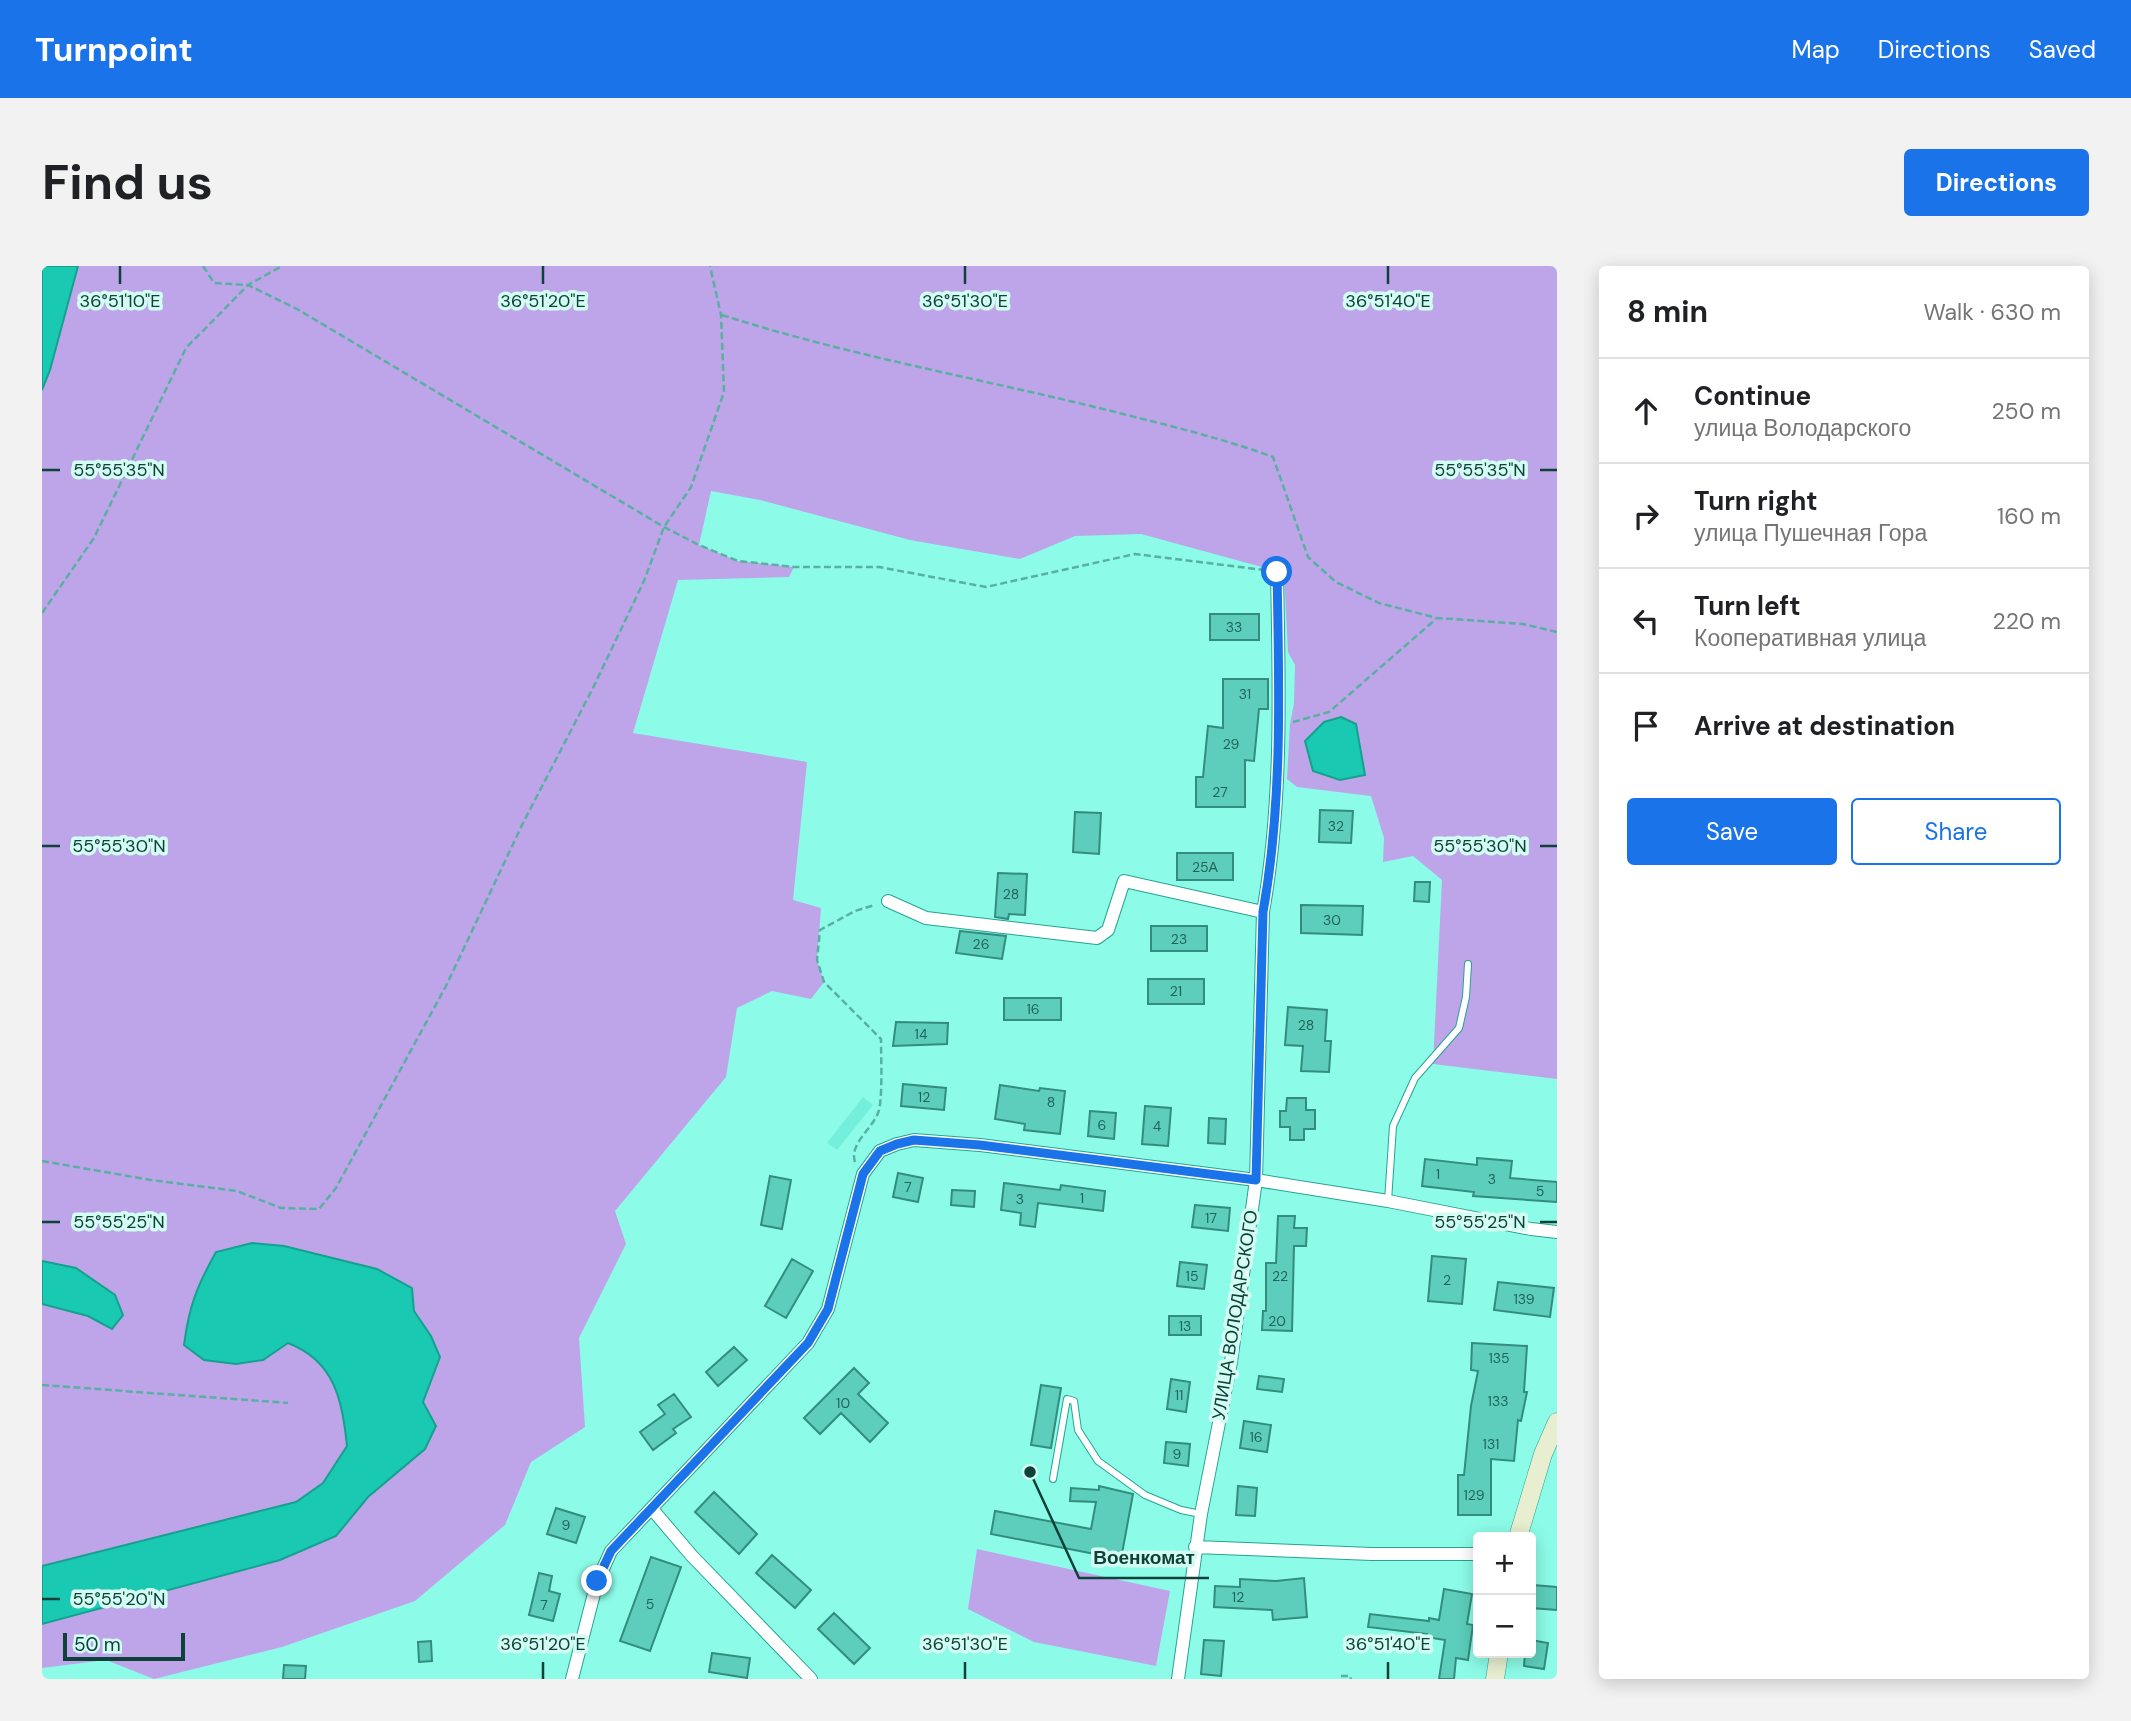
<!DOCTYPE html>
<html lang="en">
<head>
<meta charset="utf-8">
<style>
	body { margin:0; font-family:"DM Sans",sans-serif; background:#f2f2f2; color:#202124 }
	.controls { position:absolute; right:21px; bottom:21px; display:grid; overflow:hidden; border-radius:7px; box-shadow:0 4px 18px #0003 }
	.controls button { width:63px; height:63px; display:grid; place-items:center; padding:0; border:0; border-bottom:2px solid #e0e0e0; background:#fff; color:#202124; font:35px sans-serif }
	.scale { position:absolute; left:21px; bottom:18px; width:122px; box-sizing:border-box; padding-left:7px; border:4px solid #0e4139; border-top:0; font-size:19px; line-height:24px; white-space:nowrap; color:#0e4139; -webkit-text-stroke:5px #d3fcf3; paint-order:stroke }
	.stop { position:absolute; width:21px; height:21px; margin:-16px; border:5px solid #1a73e8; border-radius:50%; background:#fff }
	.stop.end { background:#1a73e8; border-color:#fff; box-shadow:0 2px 7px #0008 }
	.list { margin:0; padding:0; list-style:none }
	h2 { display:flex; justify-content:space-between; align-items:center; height:91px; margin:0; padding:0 28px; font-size:30px }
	h2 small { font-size:23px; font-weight:400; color:#757577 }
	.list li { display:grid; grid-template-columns:46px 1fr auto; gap:21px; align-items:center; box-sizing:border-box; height:105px; padding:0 28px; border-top:2px solid #e0e0e0 }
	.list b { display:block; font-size:26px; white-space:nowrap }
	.list p { margin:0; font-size:23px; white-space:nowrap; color:#757577 }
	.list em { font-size:23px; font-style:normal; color:#757577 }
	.actions { display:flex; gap:14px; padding:21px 28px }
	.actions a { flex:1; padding:16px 0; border:2px solid #1a73e8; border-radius:7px; text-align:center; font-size:24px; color:#1a73e8 }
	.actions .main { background:#1a73e8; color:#fff }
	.icon { flex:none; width:38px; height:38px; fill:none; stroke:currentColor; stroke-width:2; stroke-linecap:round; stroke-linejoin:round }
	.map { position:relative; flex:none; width:1515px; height:1413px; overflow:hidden; border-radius:7px }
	header { display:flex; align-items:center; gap:42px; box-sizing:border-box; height:98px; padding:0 35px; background:#1a73e8; color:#fff }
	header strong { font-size:33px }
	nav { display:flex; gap:38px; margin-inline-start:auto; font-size:24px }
	.intro { display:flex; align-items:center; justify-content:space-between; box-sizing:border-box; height:168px; padding:0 42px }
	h1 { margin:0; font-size:49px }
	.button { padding:18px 32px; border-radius:7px; background:#1a73e8; color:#fff; font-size:24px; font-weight:700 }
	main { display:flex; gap:42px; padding:0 42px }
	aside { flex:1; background:#fff; border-radius:7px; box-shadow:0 4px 18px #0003 }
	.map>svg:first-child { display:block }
</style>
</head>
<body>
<header>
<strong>Turnpoint</strong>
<nav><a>Map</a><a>Directions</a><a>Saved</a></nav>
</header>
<div class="intro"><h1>Find us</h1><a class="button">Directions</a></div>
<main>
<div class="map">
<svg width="1515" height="1413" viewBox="0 0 1515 1413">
	<rect width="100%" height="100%" fill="#8cfce8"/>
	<!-- built -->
	<path fill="#73efdb" d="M 821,831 L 831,839 L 795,884 L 785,877 Z"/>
	<!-- green -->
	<path fill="#bea5ea" d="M 36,0 L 1515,0 L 1515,813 L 1391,798 L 1400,614 L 1371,590 L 1341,596 L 1342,572 L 1329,530 L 1255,521 L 1245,513 L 1248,458 L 1252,437 L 1253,399 L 1246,386 L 1242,307 L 1099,268 L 1033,270 L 978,293 L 868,274 L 718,234 L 669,225 L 657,279 L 696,295 L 752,301 L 747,311 L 636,314 L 591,467 L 765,496 L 751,634 L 779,642 L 775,694 L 782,716 L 769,733 L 730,725 L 695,742 L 684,811 L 573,945 L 584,978 L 537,1072 L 543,1161 L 489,1196 L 463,1259 L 373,1335 L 240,1381 L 112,1413 L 64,1394 L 0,1402 L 0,1358 L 238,1294 L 294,1270 L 326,1231 L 383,1183 L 394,1160 L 381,1136 L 389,1070 L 372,1045 L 335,1003 L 242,980 L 210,977 L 221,1094 L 246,1077 C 294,1097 299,1133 305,1180 L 281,1217 L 254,1236 L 0,1300 L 0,1038 L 46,1050 L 70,1063 L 34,1002 L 0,995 L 0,124 L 8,104 Z
		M 935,1283 L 1128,1325 L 1114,1400 L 992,1376 L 926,1343 Z"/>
	<!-- water -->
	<path fill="#1ac9b2" stroke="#16a08e" stroke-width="2" d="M 0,0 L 36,0 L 8,104 L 0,124 Z
		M 1299,451 L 1314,458 L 1323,509 L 1298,514 L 1271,505 L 1263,475 L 1282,456 Z
		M 210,977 L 242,980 L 335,1003 L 370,1022 L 372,1045 L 389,1070 L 398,1091 L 381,1136 L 394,1160 L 383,1183 L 326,1231 L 294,1270 L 238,1294 L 0,1358 L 0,1300 L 254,1236 L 281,1217 L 305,1180 C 300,1134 293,1095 246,1077 L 221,1094 L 194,1098 L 162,1094 L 142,1079 C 147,1040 155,1020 174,986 Z
		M 0,995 L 34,1002 L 73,1029 L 81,1049 L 70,1063 L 46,1050 L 0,1038 Z"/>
	<!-- building -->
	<path fill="#5ccebb" stroke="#348c7e" stroke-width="2" d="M 1168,348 L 1217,348 L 1217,374 L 1168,374 Z
		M 1181,413 L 1226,413 L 1226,443 L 1217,443 L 1212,495 L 1203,494 L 1203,541 L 1154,541 L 1154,511 L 1161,511 L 1166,460 L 1181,462 Z
		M 1278,544 L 1311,545 L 1309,577 L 1277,576 Z
		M 1033,546 L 1059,547 L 1057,588 L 1031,586 Z
		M 1135,587 L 1191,587 L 1191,614 L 1135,614 Z
		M 956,607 L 985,608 L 983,649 L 967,648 L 966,653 L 953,651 Z
		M 1373,616 L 1388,616 L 1387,636 L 1372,635 Z
		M 1259,639 L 1321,640 L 1320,669 L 1259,667 Z
		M 1109,660 L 1165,660 L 1165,685 L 1109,685 Z
		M 918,665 L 964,670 L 960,693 L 914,687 Z
		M 1106,713 L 1162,713 L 1162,738 L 1106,738 Z
		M 962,732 L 1019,732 L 1019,754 L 962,754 Z
		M 1246,741 L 1285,744 L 1283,775 L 1289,775 L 1287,806 L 1259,805 L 1261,780 L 1243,779 Z
		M 854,756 L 906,757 L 905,778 L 851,780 Z
		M 861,818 L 904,822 L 902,844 L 859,840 Z
		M 958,819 L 997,825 L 998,822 L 1023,825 L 1018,868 L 982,864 L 983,858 L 953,853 Z
		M 1245,832 L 1264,832 L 1264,844 L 1273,844 L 1273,863 L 1262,863 L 1262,874 L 1248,874 L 1248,861 L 1238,861 L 1238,845 L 1244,845 Z
		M 1103,840 L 1129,842 L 1126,880 L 1100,878 Z
		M 1048,845 L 1074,847 L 1072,873 L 1046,870 Z
		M 1167,852 L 1184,853 L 1183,878 L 1166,877 Z
		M 1435,892 L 1470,895 L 1468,912 L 1515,916 L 1515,936 L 1431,930 L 1432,926 L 1380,920 L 1383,893 L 1435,899 Z
		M 856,907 L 881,912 L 876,936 L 851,931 Z
		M 728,910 L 749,914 L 740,963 L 719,959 Z
		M 962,917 L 1018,924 L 1019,919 L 1063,925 L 1061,945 L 996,937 L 993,961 L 978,959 L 979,947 L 959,944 Z
		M 910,924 L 933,925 L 932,941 L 909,939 Z
		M 1153,939 L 1188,942 L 1186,965 L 1150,961 Z
		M 1236,950 L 1253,950 L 1252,962 L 1265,962 L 1264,980 L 1252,980 L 1250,1065 L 1220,1064 L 1221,1045 L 1224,1045 L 1224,997 L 1234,997 Z
		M 1390,990 L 1424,993 L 1420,1038 L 1386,1035 Z
		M 750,993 L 771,1005 L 744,1052 L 723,1040 Z
		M 1138,996 L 1165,999 L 1162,1023 L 1135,1020 Z
		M 1456,1016 L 1512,1022 L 1508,1051 L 1452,1044 Z
		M 1127,1050 L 1159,1050 L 1159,1069 L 1127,1069 Z
		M 1430,1077 L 1485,1080 L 1482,1126 L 1485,1126 L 1479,1155 L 1476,1154 L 1472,1195 L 1449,1193 L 1449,1249 L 1416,1249 L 1416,1209 L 1422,1209 L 1429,1140 L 1436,1105 L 1429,1104 Z
		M 692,1081 L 705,1094 L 676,1120 L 664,1106 Z
		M 812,1102 L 827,1117 L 816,1128 L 846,1157 L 828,1176 L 799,1147 L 778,1168 L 762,1152 Z
		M 1217,1110 L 1242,1113 L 1240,1126 L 1215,1123 Z
		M 1129,1113 L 1148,1116 L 1144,1146 L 1125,1143 Z
		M 999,1119 L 1019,1122 L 1009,1182 L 989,1179 Z
		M 632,1128 L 649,1151 L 631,1163 L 634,1167 L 611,1184 L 598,1166 L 623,1148 L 616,1139 Z
		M 1202,1155 L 1229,1159 L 1225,1186 L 1198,1182 Z
		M 1124,1176 L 1148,1178 L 1146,1200 L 1122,1197 Z
		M 1057,1220 L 1091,1228 L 1079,1293 L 949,1268 L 953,1245 L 1049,1263 L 1054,1236 L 1028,1235 L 1029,1222 L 1057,1224 Z
		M 1196,1220 L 1215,1222 L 1213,1250 L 1194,1249 Z
		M 672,1226 L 715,1268 L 697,1288 L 653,1246 Z
		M 514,1242 L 543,1251 L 534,1277 L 505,1268 Z
		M 730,1289 L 769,1324 L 753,1342 L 714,1307 Z
		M 609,1291 L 639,1301 L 608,1385 L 578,1375 Z
		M 497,1307 L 510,1310 L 507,1325 L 518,1328 L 511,1355 L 487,1349 Z
		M 1262,1312 L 1265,1351 L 1231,1354 L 1230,1344 L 1172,1341 L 1173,1320 L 1198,1321 L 1198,1313 L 1234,1315 Z
		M 1491,1319 L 1515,1321 L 1515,1344 L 1489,1342 Z
		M 1402,1323 L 1430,1328 L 1425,1358 L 1431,1359 L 1426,1394 L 1414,1392 L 1412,1413 L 1397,1413 L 1403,1374 L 1384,1371 L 1385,1368 L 1326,1361 L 1328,1348 L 1387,1355 L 1387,1352 L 1397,1354 Z
		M 792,1347 L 828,1382 L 812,1398 L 776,1363 Z
		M 1162,1374 L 1182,1375 L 1179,1410 L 1159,1408 Z
		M 1489,1374 L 1506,1377 L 1502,1403 L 1482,1400 L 1483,1387 L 1489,1387 Z
		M 389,1375 L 390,1395 L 377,1396 L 376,1376 Z
		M 670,1387 L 708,1392 L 705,1412 L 667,1406 Z
		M 242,1399 L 264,1400 L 263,1413 L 241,1413 Z"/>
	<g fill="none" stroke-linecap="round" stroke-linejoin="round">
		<!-- lane casing -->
		<g stroke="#26a392" stroke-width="8">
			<path id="lane" d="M 1346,935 L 1351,860 L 1373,812 L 1417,762 L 1424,731 L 1426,698
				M 1011,1213 L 1025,1133 L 1032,1135 L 1036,1164 L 1056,1195 L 1103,1229 L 1139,1244 L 1159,1248"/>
		</g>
		<!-- street casing -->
		<g stroke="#26a392" stroke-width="14">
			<path id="street" d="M 846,635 L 884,652 L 1055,672 L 1066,664 L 1082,615 L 1221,646
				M 610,1243 L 650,1290 L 769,1413
				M 1153,1281 L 1330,1288 L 1436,1288
				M 530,1413 L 555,1316 L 569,1285 L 766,1077 L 786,1043 L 821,908 L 838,885 L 855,878 L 872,874 L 938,879 L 1214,914 L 1346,935 L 1489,963 L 1515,966
				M 1136,1413 L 1159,1248 L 1189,1096 L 1214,914 L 1221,646 C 1241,534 1237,419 1235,306"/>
		</g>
		<!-- secondary casing -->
		<g stroke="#26a392" stroke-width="19">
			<path id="secondary" d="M 1476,1271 L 1501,1188 L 1515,1156
				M 1453,1413 L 1457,1387"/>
		</g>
		<!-- path -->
		<path stroke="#59b0a1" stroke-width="2.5" stroke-dasharray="7 3.5" stroke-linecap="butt" d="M 161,0 L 172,17 L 206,19 L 255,43 L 622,261 L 657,279 L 696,295 L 752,301 L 837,301 L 944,321 L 1093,288 L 1222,304
			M 680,49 C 814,92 953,115 1089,150 C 1137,162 1185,174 1231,191 L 1266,291 L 1294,316 L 1337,337 L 1395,352 L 1481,358 L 1515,366
			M 0,347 L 52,272 L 144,82 L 206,19 L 240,0
			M 1251,456 L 1287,446 L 1394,353
			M 0,895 L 109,914 L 195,925 L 239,942 L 277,943 L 294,922 L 404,720 L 481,557 L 551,422 L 602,315 L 622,261 L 649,221 L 682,126 L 679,49 L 668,0
			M 813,896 C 807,878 830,863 836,847 C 841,836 839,788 839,773 L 782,716 L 775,694 L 778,664 L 813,645 L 833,639
			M 0,1119 L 246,1137
			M 1299,1410 L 1308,1410 L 1309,1413"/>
		<!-- lane -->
		<use href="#lane" stroke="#fff" stroke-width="6"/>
		<!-- street -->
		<use href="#street" stroke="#fff" stroke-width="12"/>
		<!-- secondary -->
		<use href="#secondary" stroke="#e8efd0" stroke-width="18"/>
	</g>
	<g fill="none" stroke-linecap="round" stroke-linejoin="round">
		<!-- route -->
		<path stroke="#1a73e8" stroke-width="9" d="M 555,1315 L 569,1285 L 766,1077 L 786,1043 L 821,908 L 838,885 L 855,878 L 872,874 L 938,879 L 1214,914 L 1221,646 C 1241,534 1237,419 1235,306"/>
	</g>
	<!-- ticks -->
	<path fill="none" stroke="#0e4139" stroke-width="2.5" d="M 78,0 L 78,18M 501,0 L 501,18M 923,0 L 923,18M 1346,0 L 1346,18M 0,204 L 18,204M 1498,204 L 1515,204M 0,580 L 18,580M 1498,580 L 1515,580M 0,956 L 18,956M 1498,956 L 1515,956M 0,1333 L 18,1333M 501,1396 L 501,1413M 923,1396 L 923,1413M 1346,1396 L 1346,1413"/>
	<g text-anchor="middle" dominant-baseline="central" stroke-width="7" stroke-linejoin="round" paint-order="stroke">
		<!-- number labels -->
		<g font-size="14" fill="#22645a">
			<text x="1192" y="361">33</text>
			<text x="1203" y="428">31</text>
			<text x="1189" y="478">29</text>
			<text x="1178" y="526">27</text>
			<text x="1294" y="560">32</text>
			<text x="1163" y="601">25А</text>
			<text x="969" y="628">28</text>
			<text x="1290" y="654">30</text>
			<text x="1137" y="673">23</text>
			<text x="939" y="678">26</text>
			<text x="1134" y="725">21</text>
			<text x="991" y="743">16</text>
			<text x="1264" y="759">28</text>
			<text x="879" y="768">14</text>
			<text x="882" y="831">12</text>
			<text x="1009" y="836">8</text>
			<text x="1060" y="859">6</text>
			<text x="1115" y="860">4</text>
			<text x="1396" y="908">1</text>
			<text x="1450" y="913">3</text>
			<text x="866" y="921">7</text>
			<text x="1498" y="925">5</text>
			<text x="1040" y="932">1</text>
			<text x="978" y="933">3</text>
			<text x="1169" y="952">17</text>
			<text x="1150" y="1010">15</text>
			<text x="1238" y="1010">22</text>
			<text x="1405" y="1014">2</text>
			<text x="1482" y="1033">139</text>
			<text x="1235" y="1055">20</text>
			<text x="1143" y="1060">13</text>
			<text x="1457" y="1092">135</text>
			<text x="1137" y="1129">11</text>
			<text x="1456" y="1135">133</text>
			<text x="801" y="1137">10</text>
			<text x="1214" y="1171">16</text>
			<text x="1449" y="1178">131</text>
			<text x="1135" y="1188">9</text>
			<text x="1432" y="1229">129</text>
			<text x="524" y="1259">9</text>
			<text x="1196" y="1331">12</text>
			<text x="608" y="1338">5</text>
			<text x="502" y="1339">7</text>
		</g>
		<!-- street labels -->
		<g font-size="18" fill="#0e4139" stroke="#d3fcf3">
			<text transform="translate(1193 1049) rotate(-81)">УЛИЦА ВОЛОДАРСКОГО</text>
		</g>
	</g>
	<g font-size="18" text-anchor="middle" fill="#0e4139" stroke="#d3fcf3" stroke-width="7" stroke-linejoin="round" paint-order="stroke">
		<text x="78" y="41">36°51'10"E</text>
		<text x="501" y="41">36°51'20"E</text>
		<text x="923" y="41">36°51'30"E</text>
		<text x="1346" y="41">36°51'40"E</text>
		<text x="77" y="210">55°55'35"N</text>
		<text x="1438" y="210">55°55'35"N</text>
		<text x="77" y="586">55°55'30"N</text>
		<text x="1438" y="586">55°55'30"N</text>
		<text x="77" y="962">55°55'25"N</text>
		<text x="1438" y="962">55°55'25"N</text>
		<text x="77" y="1339">55°55'20"N</text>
		<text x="501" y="1384">36°51'20"E</text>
		<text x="923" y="1384">36°51'30"E</text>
		<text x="1346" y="1384">36°51'40"E</text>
	</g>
	<!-- callouts -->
	<path fill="none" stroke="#0e4139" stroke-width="2.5" d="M988 1206L1037 1312H1167"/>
	<circle fill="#0e4139" stroke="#d3fcf3" stroke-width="2.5" cx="988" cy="1206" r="7"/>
	<g font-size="19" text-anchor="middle" font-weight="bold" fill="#0e4139" stroke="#d3fcf3" stroke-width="7" stroke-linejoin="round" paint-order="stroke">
		<text x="1102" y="1298">Военкомат</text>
	</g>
</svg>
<div class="controls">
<button>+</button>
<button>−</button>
</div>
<div class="scale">50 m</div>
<div class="stop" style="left:1235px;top:306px"></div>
<div class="stop end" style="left:555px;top:1315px"></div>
</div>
<aside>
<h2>8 min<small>Walk · 630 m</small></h2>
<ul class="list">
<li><svg class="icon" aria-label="ahead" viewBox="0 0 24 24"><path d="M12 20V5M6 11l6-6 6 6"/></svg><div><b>Continue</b><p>улица Володарского</p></div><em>250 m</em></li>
<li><svg class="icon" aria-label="right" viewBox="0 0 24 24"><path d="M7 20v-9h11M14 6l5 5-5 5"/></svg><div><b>Turn right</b><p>улица Пушечная Гора</p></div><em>160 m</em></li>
<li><svg class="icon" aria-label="left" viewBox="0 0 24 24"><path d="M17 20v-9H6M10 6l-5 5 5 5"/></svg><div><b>Turn left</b><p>Кооперативная улица</p></div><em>220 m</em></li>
<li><svg class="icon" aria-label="arrive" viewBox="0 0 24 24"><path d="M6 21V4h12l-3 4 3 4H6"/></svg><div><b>Arrive at destination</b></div></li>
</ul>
<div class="actions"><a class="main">Save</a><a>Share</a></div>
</aside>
</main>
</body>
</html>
